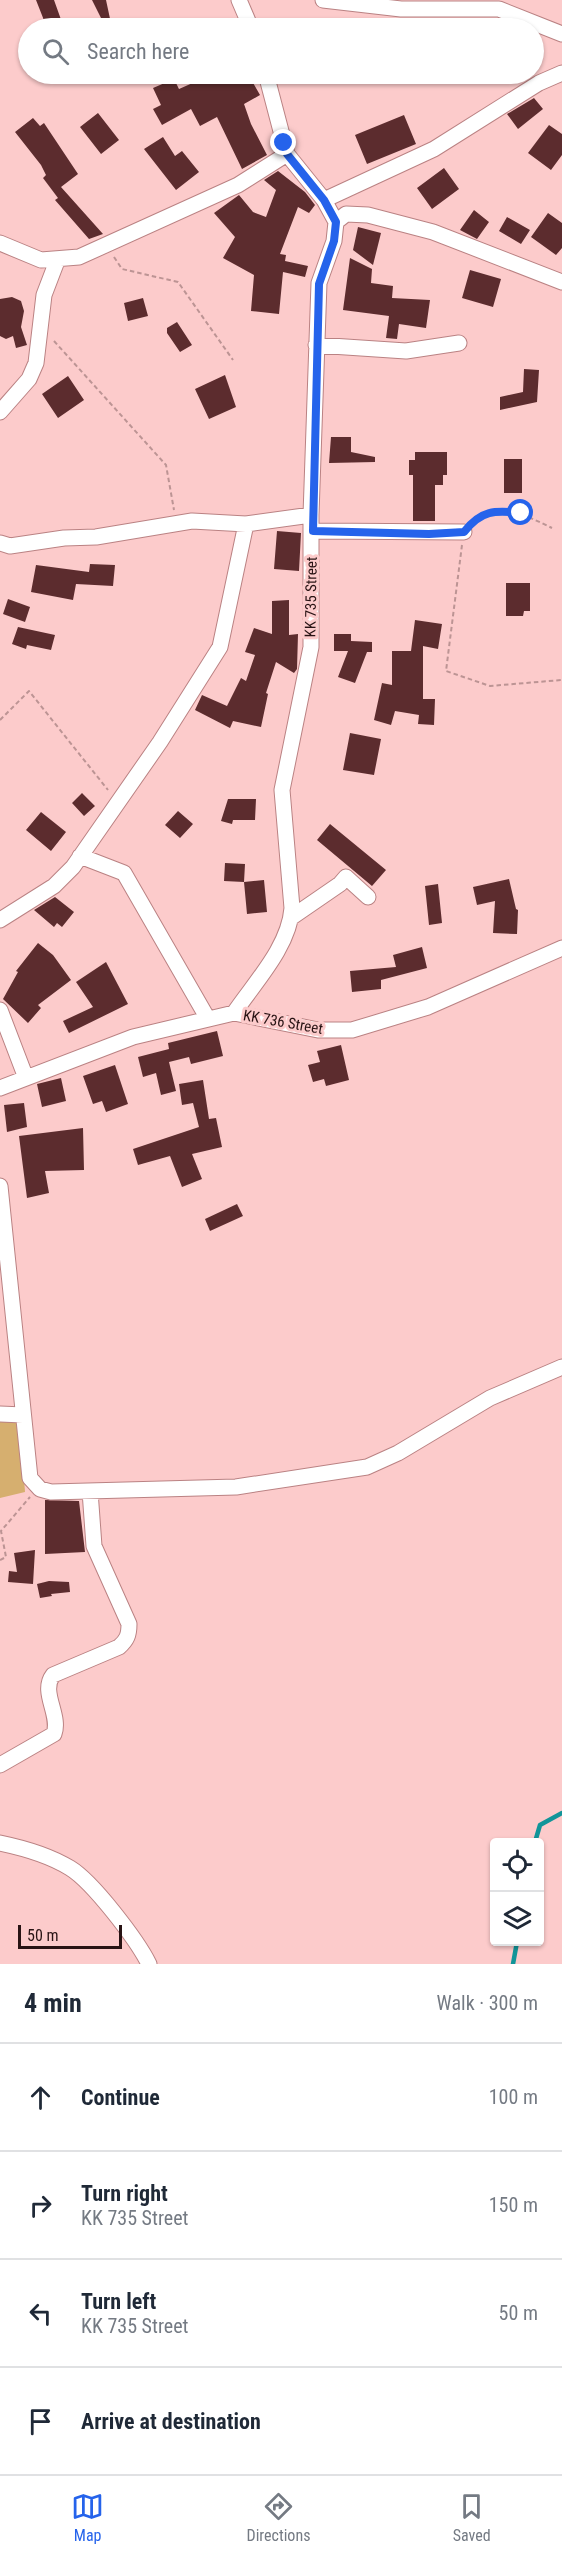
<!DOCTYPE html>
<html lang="en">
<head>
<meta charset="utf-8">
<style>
	body { margin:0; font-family:"Roboto Condensed",sans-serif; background:#f2f2f3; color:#1f2937 }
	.controls { position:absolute; right:18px; bottom:18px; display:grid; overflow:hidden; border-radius:6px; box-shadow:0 2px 4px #0004 }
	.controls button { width:54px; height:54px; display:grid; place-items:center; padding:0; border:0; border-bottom:2px solid #e0e1e3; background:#fff; color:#1f2937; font:30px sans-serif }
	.scale { position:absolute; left:18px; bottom:15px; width:104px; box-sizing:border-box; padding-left:6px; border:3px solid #281314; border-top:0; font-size:16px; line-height:21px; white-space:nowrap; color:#281314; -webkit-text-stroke:4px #fccbcb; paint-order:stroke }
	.stop { position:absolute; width:18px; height:18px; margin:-14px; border:4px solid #2563eb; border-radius:50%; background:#fff }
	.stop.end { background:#2563eb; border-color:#fff; box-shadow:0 2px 6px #0008 }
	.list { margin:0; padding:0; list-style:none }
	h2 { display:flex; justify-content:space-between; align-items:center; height:78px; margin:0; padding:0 24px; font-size:26px }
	h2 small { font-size:20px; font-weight:400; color:#747a83 }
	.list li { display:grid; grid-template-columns:39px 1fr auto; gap:18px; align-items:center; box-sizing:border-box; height:108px; padding:0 24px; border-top:2px solid #e0e1e3 }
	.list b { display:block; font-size:22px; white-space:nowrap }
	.list p { margin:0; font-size:20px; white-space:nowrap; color:#747a83 }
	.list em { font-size:20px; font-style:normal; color:#747a83 }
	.icon { flex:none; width:33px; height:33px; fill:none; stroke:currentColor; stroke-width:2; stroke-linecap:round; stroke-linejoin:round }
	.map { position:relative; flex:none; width:562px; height:1964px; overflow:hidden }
	.search { position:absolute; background:#fff; box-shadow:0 2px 4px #0004; left:18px; right:18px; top:18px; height:66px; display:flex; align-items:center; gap:15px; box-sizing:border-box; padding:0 21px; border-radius:33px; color:#747a83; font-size:22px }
	.sheet { height:510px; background:#fff }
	nav { display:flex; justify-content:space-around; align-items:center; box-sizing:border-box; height:84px; border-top:2px solid #e0e1e3; background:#fff; font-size:16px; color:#747a83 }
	nav a { display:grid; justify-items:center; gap:3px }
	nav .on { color:#2563eb }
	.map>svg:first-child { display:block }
</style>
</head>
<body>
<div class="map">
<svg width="562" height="1964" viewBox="0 0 562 1964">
	<rect width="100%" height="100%" fill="#fccbcb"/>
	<!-- green -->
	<path fill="#d6af6f" d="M 0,1421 L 20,1422 L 25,1492 L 0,1498 Z"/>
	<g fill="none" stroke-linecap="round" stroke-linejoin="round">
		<!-- stream -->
		<path stroke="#119599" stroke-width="4.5" d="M 535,1842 L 540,1825 L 562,1813
			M 513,1964 L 517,1942"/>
	</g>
	<!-- building -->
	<path fill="#5c2c2e" d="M 36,0 L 54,0 L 64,28 L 47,28 Z
		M 92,0 L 106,0 L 112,28 L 106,28 Z
		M 213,74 L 248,74 L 260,95 L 244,104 L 251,124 L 267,155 L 242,169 L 217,117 L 200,126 L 191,109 L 162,125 L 153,109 L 161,105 L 153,88 L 174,79 L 179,89 Z
		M 534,98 L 543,109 L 518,129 L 507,114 Z
		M 98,113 L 119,140 L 101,154 L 80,127 Z
		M 404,115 L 416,144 L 367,164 L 355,135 Z
		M 33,118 L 40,126 L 44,123 L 78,174 L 61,187 L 103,234 L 89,239 L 55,200 L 58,198 L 43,178 L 46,175 L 41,165 L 15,132 Z
		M 549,125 L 562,134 L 562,155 L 551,170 L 528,153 Z
		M 163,137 L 175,156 L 182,151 L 199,172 L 176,190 L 144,149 Z
		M 444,168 L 459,189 L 432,209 L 417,188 Z
		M 278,171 L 305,192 L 315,205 L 309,213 L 298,207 L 280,254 L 286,255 L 285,261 L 308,266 L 305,277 L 283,272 L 279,314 L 251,311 L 254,275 L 223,258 L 235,237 L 214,213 L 239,195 L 253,212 L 266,217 L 276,190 L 264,180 Z
		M 474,210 L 489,222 L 477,239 L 460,230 Z
		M 548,213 L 562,223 L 562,248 L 556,255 L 531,237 Z
		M 507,217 L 530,230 L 521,244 L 499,231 Z
		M 358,227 L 381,233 L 373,265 L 353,250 Z
		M 350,258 L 372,269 L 371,283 L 393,286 L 392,298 L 430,300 L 426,328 L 399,324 L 397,339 L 386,338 L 389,316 L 343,310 Z
		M 470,270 L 501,279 L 493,307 L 462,298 Z
		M 12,297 L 21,301 L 24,311 L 21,327 L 27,345 L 16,348 L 13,336 L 6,339 L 0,336 L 0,299 Z
		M 143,298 L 148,316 L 128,321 L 124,303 Z
		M 177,322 L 192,345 L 180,352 L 167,333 L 167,328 Z
		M 524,369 L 539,370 L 537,402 L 500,410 L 500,397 L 523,392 Z
		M 225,375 L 236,407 L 209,419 L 195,389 Z
		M 68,376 L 84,400 L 58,418 L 42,394 Z
		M 331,437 L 351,437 L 351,452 L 375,457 L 375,462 L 329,463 Z
		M 415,452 L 447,452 L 447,475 L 443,475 L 443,485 L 435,485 L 435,521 L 413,521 L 413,475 L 409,475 L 409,460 L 415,460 Z
		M 504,459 L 522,459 L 522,493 L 504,493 Z
		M 277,531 L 301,533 L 299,571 L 274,569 Z
		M 90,564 L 115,565 L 113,586 L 76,584 L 73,600 L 31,592 L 36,565 L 89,572 Z
		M 506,583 L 530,583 L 530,611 L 524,611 L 523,616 L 506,616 Z
		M 8,599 L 30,607 L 25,622 L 3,614 Z
		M 289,600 L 289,635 L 298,634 L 297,669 L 294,673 L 276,662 L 266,693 L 268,694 L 261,727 L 233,721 L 230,728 L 195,710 L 202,695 L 227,706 L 241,678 L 246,681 L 255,655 L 245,652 L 254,628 L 272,634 L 272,601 Z
		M 415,620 L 442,624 L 438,649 L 423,646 L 423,699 L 435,699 L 434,725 L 418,724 L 419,715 L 395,711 L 391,725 L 374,720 L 382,683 L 392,685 L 392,651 L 411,651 Z
		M 18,627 L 55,635 L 51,650 L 27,645 L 26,649 L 12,644 Z
		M 334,634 L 351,634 L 351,641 L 372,642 L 372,652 L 367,652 L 355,683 L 338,677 L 348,651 L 334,651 Z
		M 350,733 L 381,739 L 374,775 L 343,770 Z
		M 82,793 L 95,806 L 84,816 L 72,803 Z
		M 228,799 L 256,799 L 255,820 L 233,820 L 232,824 L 221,821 Z
		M 178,811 L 193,824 L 180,838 L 165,825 Z
		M 41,812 L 66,832 L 51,851 L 26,830 Z
		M 330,824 L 386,870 L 372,886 L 317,840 Z
		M 225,863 L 245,864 L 244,882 L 224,881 Z
		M 509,879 L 516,909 L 518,910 L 517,934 L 493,933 L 495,901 L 477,905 L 473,887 Z
		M 264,880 L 267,912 L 247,914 L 244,882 Z
		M 438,884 L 442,923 L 429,925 L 425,886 Z
		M 55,897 L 74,912 L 62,927 L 57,923 L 54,927 L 34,910 Z
		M 38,943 L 53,955 L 71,980 L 38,1005 L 41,1008 L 28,1023 L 3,999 L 18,972 L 16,971 Z
		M 422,947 L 427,968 L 381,980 L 381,989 L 352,992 L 350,971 L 396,967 L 393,955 Z
		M 106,962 L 128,1004 L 69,1033 L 63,1021 L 93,1007 L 76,982 Z
		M 217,1031 L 223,1056 L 191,1064 L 189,1057 L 169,1062 L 176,1091 L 161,1095 L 156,1073 L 143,1077 L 138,1057 L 169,1049 L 168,1043 Z
		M 341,1045 L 349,1080 L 326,1086 L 324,1079 L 313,1082 L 308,1065 L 320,1062 L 317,1051 Z
		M 115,1065 L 128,1104 L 106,1112 L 102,1101 L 93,1104 L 83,1076 Z
		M 61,1078 L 66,1101 L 42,1107 L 37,1084 Z
		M 203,1080 L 209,1119 L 216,1118 L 222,1147 L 192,1154 L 202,1179 L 182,1187 L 170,1156 L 138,1165 L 133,1149 L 199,1127 L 193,1103 L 182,1105 L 179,1084 Z
		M 24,1103 L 27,1127 L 7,1132 L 4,1105 Z
		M 83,1128 L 84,1170 L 45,1171 L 49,1193 L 27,1198 L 19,1136 Z
		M 237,1204 L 243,1216 L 210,1231 L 205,1219 Z
		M 45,1500 L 79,1501 L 85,1552 L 45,1554 Z
		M 35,1550 L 33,1584 L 8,1582 L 9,1571 L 17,1572 L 14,1553 Z
		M 49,1581 L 69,1582 L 70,1592 L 51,1594 L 52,1596 L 40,1598 L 37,1584 Z"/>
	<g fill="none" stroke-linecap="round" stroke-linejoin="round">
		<!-- street casing -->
		<g stroke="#ba8283" stroke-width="17">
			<path id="street" d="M 239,0 L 251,28
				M 323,0 L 401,9 L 499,9 L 562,34
				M 324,200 L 434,149 L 539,83 L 562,73
				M 336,222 L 346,214 L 368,215 L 433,232 L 562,282
				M 0,243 L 41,260 L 79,257 L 238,185 L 287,154
				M 316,345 L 406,351 L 459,343
				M 0,412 L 29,379 L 36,363 L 44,295 L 57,261
				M 313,531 L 464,532
				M 0,543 L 10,546 L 64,538 L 96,537 L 192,521 L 246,524 L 311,515
				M 80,856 L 124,873 L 208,1019
				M 292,917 L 340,884 L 346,877 L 368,897
				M 0,920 L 54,886 L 73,867 L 160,742 L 220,647 L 246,524
				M 0,1010 L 26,1078
				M 234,1013 C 255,982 289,947 292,908 L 282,790 L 311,647 L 311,515 L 319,283 L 334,241 L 336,222 L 324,200 L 287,154 L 266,74
				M 0,1088 L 133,1037 L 234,1013 L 318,1030 L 352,1030 L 428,1007 L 562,948
				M 0,1186 L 30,1478 L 40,1489 L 51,1492 L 236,1487 L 367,1467 L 398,1453 L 490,1398 L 562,1367
				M 0,1414 L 23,1415
				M 0,1765 L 54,1734 C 61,1715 40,1692 53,1675 L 119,1647 C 127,1640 129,1635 129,1624 L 94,1546 L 90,1491
				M 0,1843 C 24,1848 49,1855 70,1868 C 93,1882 137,1940 149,1964"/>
		</g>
		<!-- path -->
		<path stroke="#bc9494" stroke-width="2" stroke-dasharray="4.5 3" stroke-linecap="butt" d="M 114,257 L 122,269 L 178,282 L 233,360
			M 54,341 L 166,465 L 174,510
			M 472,521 C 499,501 525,515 552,528
			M 462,545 L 446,671 L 490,686 L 562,680
			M 0,720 L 29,691 L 108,790
			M 0,1560 L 6,1557 L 1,1531 L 30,1497"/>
		<!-- street -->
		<use href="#street" stroke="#fff" stroke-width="15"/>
	</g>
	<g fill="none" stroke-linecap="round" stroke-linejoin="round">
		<!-- route -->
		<path stroke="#2563eb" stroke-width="8" d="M 284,143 L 287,154 L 324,200 L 336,222 L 334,241 L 319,284 L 313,531 L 429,534 L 464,532 C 481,510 495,510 521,513"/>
	</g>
	<g text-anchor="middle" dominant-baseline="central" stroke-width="6" stroke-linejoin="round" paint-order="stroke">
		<!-- street labels -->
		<g font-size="15" fill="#281314" stroke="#fccbcb">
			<text transform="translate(311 597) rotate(-89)">KK 735 Street</text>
			<text transform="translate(283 1022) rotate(10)">KK 736 Street</text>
		</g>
	</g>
</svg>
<div class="controls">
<button><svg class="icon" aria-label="locate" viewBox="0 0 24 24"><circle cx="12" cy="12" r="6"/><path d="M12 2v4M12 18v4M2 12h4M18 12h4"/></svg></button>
<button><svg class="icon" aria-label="layers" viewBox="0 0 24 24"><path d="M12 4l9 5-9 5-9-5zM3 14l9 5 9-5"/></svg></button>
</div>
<div class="scale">50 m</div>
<div class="stop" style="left:521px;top:513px"></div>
<div class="stop end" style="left:284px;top:143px"></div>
<div class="search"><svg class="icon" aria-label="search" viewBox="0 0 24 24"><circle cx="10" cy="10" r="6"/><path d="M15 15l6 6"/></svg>Search here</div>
</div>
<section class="sheet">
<h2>4 min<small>Walk · 300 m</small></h2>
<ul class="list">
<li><svg class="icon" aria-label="ahead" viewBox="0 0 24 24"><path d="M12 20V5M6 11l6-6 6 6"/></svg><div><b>Continue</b></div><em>100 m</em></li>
<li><svg class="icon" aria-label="right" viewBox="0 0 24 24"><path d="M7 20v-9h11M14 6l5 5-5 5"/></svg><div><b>Turn right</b><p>KK 735 Street</p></div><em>150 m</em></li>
<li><svg class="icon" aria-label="left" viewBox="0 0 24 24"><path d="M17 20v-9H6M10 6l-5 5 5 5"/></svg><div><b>Turn left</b><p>KK 735 Street</p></div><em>50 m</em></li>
<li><svg class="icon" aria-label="arrive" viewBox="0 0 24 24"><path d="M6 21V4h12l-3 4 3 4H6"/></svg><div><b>Arrive at destination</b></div></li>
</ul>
</section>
<nav>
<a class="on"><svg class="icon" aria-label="map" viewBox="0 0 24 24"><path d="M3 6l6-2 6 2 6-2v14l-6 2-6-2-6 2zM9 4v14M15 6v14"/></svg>Map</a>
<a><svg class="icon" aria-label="directions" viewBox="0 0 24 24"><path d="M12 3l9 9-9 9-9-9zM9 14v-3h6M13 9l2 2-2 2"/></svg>Directions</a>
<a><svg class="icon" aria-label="saved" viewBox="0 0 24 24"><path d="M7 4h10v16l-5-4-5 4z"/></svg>Saved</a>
</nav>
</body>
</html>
